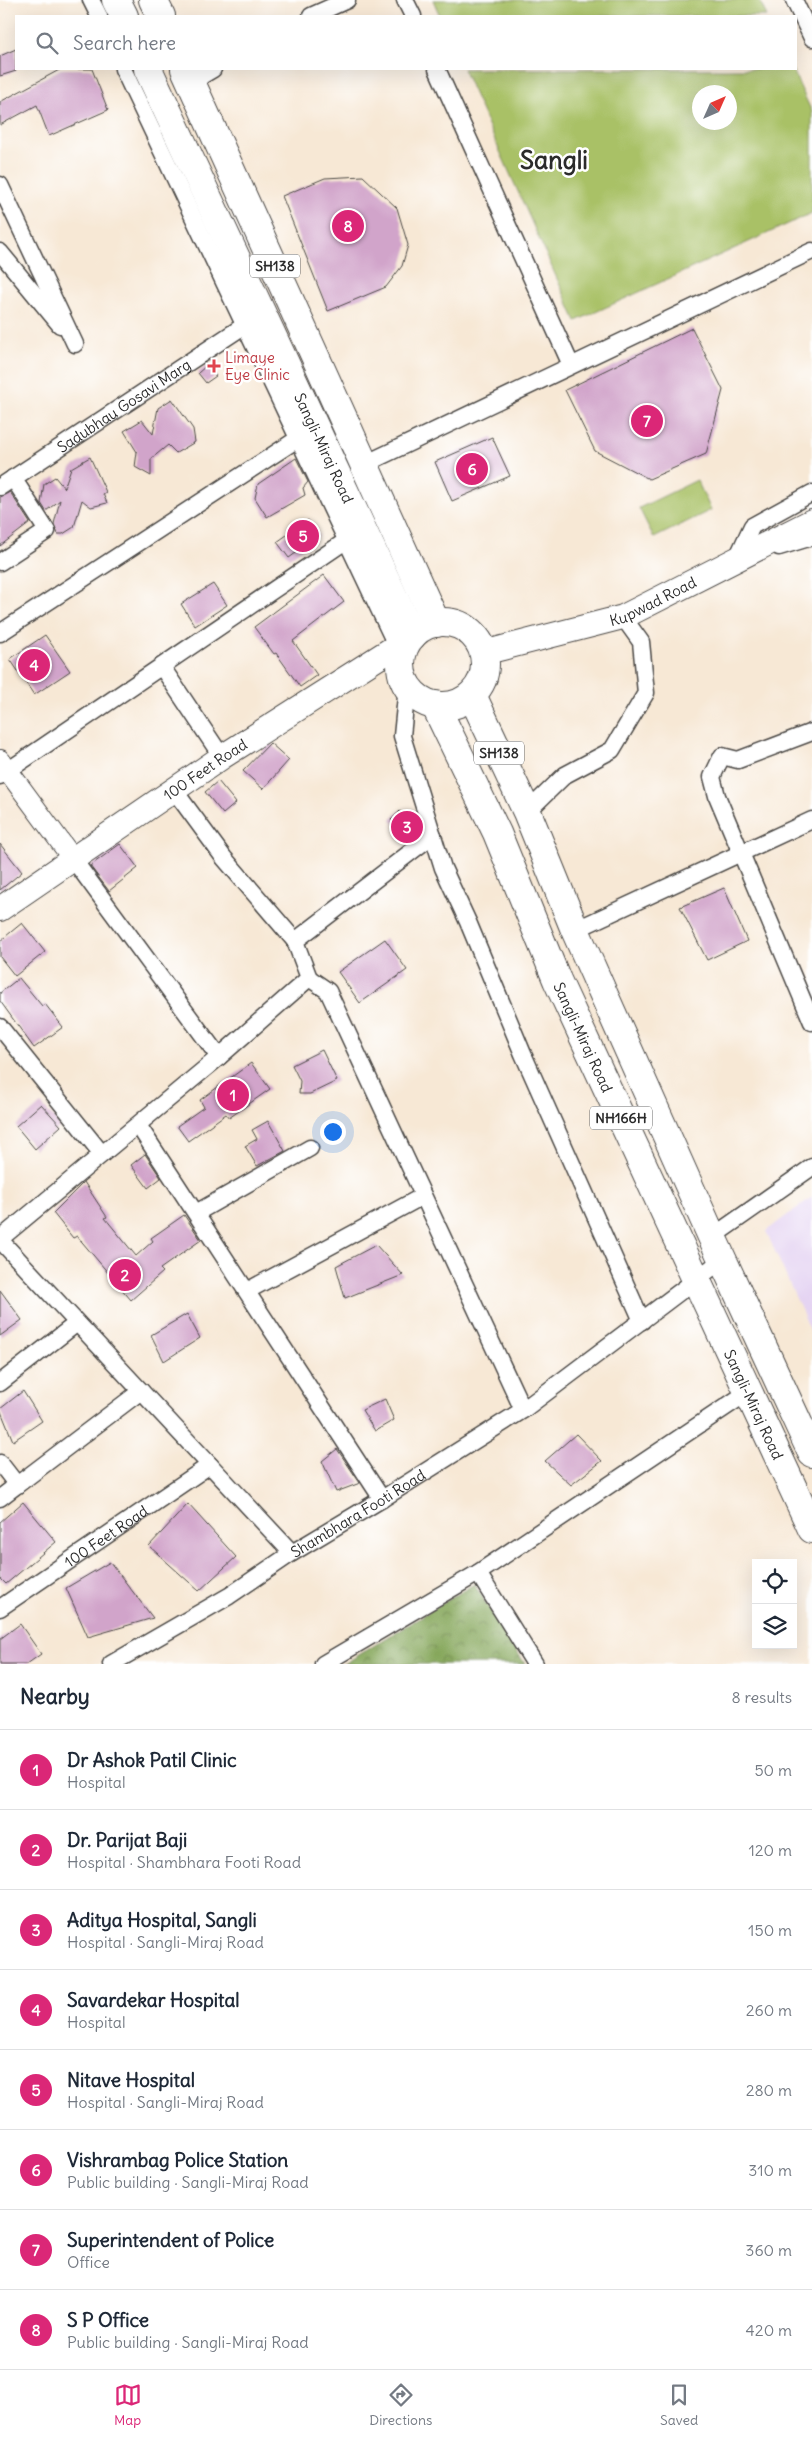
<!DOCTYPE html>
<html lang="en">
<head>
<meta charset="utf-8">
<style>
	body { margin:0; font-family:Delius,sans-serif; background:#f6f6f7; color:#1f2937 }
	.controls { position:absolute; right:15px; bottom:15px; display:grid; overflow:hidden; border-radius:0px; box-shadow:0 5px 20px #0002 }
	.controls button { width:45px; height:45px; display:grid; place-items:center; padding:0; border:0; border-bottom:1px solid #e0e1e3; background:#fff; color:#1f2937; font:25px sans-serif }
	.compass { position:absolute; left:692px; top:85px; width:45px; height:45px; border-radius:50%; background:#fff; box-shadow:0 5px 20px #0002; rotate:45deg }
	.you { position:absolute; left:332px; top:1131px; width:18px; height:18px; margin:-12px; border:4px solid #fff; border-radius:50%; background:#1a73e8; box-shadow:0 0 0 8px #1a73e833 }
	.badge { display:grid; place-items:center; width:32px; height:32px; border-radius:50%; background:#db2777; color:#fff; font-size:16px; font-weight:700 }
	.pin { position:absolute; translate:-50% -50%; border:2px solid #fff; box-shadow:0 1px 5px #0006 }
	.list { margin:0; padding:0; list-style:none }
	h2 { display:flex; justify-content:space-between; align-items:center; height:65px; margin:0; padding:0 20px; font-size:21px }
	h2 small { font-size:16px; font-weight:400; color:#747a83 }
	.list li { display:grid; grid-template-columns:32px 1fr auto; gap:15px; align-items:center; box-sizing:border-box; height:80px; padding:0 20px; border-top:1px solid #e0e1e3 }
	.list b { display:block; font-size:19px; white-space:nowrap }
	.list p { margin:0; font-size:16px; white-space:nowrap; color:#747a83 }
	.list em { font-size:16px; font-style:normal; color:#747a83 }
	.icon { flex:none; width:28px; height:28px; fill:none; stroke:currentColor; stroke-width:2; stroke-linecap:round; stroke-linejoin:round }
	.map { position:relative; flex:none; width:812px; height:1664px; overflow:hidden }
	.search { position:absolute; background:#fff; box-shadow:0 5px 20px #0002; left:15px; right:15px; top:15px; height:55px; display:flex; align-items:center; gap:12px; box-sizing:border-box; padding:0 18px; border-radius:0px; color:#747a83; font-size:19px }
	.sheet { height:705px; background:#fff }
	nav { display:flex; justify-content:space-around; align-items:center; box-sizing:border-box; height:70px; border-top:1px solid #e0e1e3; background:#fff; font-size:14px; color:#747a83 }
	nav a { display:grid; justify-items:center; gap:2px }
	nav .on { color:#db2777 }
	.map>svg:first-child { display:block }
</style>
</head>
<body>
<div class="map">
<svg width="812" height="1664" viewBox="0 0 812 1664">
	<defs>
		<pattern id="forest-crowns" width="20" height="18" patternUnits="userSpaceOnUse" patternTransform="scale(1.25)"><rect width="20" height="18" fill="#86a75b"/><path d="M2 6a3 3 0 1 1 6 0M12 15a3 3 0 1 1 6 0" fill="none" stroke="#6e884b"/></pattern>
	</defs>
	<rect width="100%" height="100%" fill="#fff"/>
	<filter id="ink" filterUnits="userSpaceOnUse"><feTurbulence type="fractalNoise" baseFrequency=".02" numOctaves="2"/><feDisplacementMap in="SourceGraphic" scale="10" xChannelSelector="R" yChannelSelector="G"/><feConvolveMatrix kernelMatrix="1 2 1 2 8 2 1 2 1" color-interpolation-filters="sRGB"/></filter>
	<filter id="wash" filterUnits="userSpaceOnUse"><feTurbulence type="fractalNoise" baseFrequency=".0096" numOctaves="4" result="noise"/><feDisplacementMap in="SourceGraphic" scale="20" xChannelSelector="R" yChannelSelector="G"/><feGaussianBlur stdDeviation="1.12" result="paint"/><feColorMatrix in="noise" values="0 0 0 0 0 0 0 0 0 0 0 0 0 0 0 0 0 1.4 0 .05"/><feComposite in="paint" operator="in"/></filter>
	<g filter="url(#wash)">
		<rect width="100%" height="100%" fill="#f7e8d5"/>
		<!-- built -->
		<path fill="#e4d3f2" d="M 812,1197 L 812,1334 L 766,1231 Z"/>
		<!-- green -->
		<path fill="#a9c166" stroke="#6a7648" fill-rule="evenodd" d="M 433,0 L 759,0 L 767,16 L 440,16 Z
			M 463,69 L 792,69 L 812,112 L 812,213 L 576,321 ZM 730,92 L 730,122 L 700,122 L 700,92 Z
			M 697,480 L 711,510 L 654,538 L 639,508 Z"/>
		<!-- forest -->
		<path fill="url(#forest-crowns)" stroke="#586943" d="M 474,1584 L 525,1664 L 344,1664 Z"/>
		<g id="blocks">
			<!-- building -->
			<path fill="#d1a4ca" d="M 16,49 L 16,71 L 0,76 L 0,56 Z
				M 61,69 L 92,69 L 108,110 L 49,136 L 37,105 L 0,125 L 0,102 Z
				M 363,176 L 397,208 L 408,245 L 402,266 L 386,287 L 328,311 L 282,196 L 325,178 Z
				M 692,328 L 723,390 L 706,454 L 649,479 L 595,451 L 565,390 Z
				M 207,365 L 216,376 L 206,383 L 198,373 Z
				M 172,399 L 193,429 L 195,442 L 176,453 L 168,445 L 151,459 L 151,476 L 135,467 L 137,452 L 124,431 L 142,420 L 153,434 L 158,408 Z
				M 492,437 L 510,476 L 452,501 L 435,462 Z
				M 90,457 L 106,492 L 103,494 L 107,503 L 91,507 L 82,500 L 74,527 L 63,534 L 58,534 L 54,524 L 60,500 L 46,511 L 41,503 L 44,484 L 55,477 L 64,488 L 71,468 Z
				M 296,458 L 308,482 L 303,488 L 305,495 L 267,517 L 255,498 L 258,484 Z
				M 10,492 L 30,523 L 0,546 L 0,497 Z
				M 308,520 L 319,536 L 289,558 L 277,542 Z
				M 324,575 L 344,602 L 293,641 L 317,675 L 300,687 L 276,653 L 274,654 L 254,627 Z
				M 213,584 L 227,605 L 195,626 L 181,604 Z
				M 45,635 L 70,671 L 34,695 L 10,659 Z
				M 270,743 L 289,760 L 263,789 L 243,771 Z
				M 218,781 L 236,803 L 223,814 L 205,792 Z
				M 400,811 L 420,832 L 410,840 L 391,820 Z
				M 0,844 L 22,872 L 0,890 Z
				M 120,844 L 138,868 L 109,891 L 90,866 Z
				M 724,888 L 747,941 L 707,960 L 680,907 Z
				M 22,923 L 45,952 L 15,976 L 0,957 L 0,941 Z
				M 385,939 L 407,970 L 360,1003 L 338,972 Z
				M 19,978 L 42,1006 L 45,1004 L 63,1027 L 34,1048 L 0,1001 L 0,993 Z
				M 322,1050 L 337,1081 L 310,1094 L 299,1094 L 300,1081 L 292,1065 Z
				M 251,1063 L 270,1089 L 229,1118 L 226,1114 L 188,1141 L 177,1126 L 204,1107 L 200,1100 Z
				M 41,1104 L 61,1126 L 35,1149 L 16,1126 Z
				M 268,1121 L 285,1151 L 257,1166 L 245,1146 L 257,1139 L 252,1130 Z
				M 145,1154 L 161,1178 L 148,1188 L 131,1165 Z
				M 84,1182 L 107,1217 L 105,1218 L 136,1256 L 153,1241 L 151,1238 L 184,1215 L 201,1240 L 160,1269 L 163,1272 L 131,1300 L 77,1236 L 73,1238 L 53,1213 Z
				M 376,1245 L 403,1275 L 345,1298 L 336,1266 Z
				M 0,1290 L 22,1320 L 0,1336 Z
				M 187,1314 L 200,1338 L 164,1361 L 151,1335 Z
				M 23,1391 L 42,1421 L 13,1441 L 0,1409 Z
				M 385,1399 L 394,1420 L 375,1431 L 362,1410 Z
				M 576,1434 L 602,1461 L 571,1485 L 545,1461 Z
				M 337,1449 L 360,1483 L 336,1492 L 322,1461 Z
				M 23,1502 L 56,1542 L 6,1584 L 0,1578 L 0,1522 Z
				M 188,1504 L 236,1557 L 199,1591 L 149,1546 Z
				M 110,1562 L 153,1618 L 88,1637 L 66,1588 Z
				M 20,1624 L 41,1654 L 27,1664 L 0,1664 L 0,1639 Z"/>
		</g>
	</g>
	<g filter="url(#ink)">
		<use href="#blocks" fill-opacity="0" stroke="#4a4744" stroke-width="1"/>
		<g fill="none" stroke-linecap="round" stroke-linejoin="round">
			<!-- minor casing -->
			<g stroke="#4a4744" stroke-width="19">
				<g id="minor">
					<path d="M 91,0 L 99,16"/>
					<path d="M 405,0 L 413,16"/>
					<path d="M 794,0 L 812,38"/>
					<path d="M 311,16 L 347,0"/>
					<path d="M 123,69 L 396,645"/>
					<path d="M 437,69 L 571,365"/>
					<path d="M 191,82 L 213,69"/>
					<path d="M 0,185 L 75,344"/>
					<path d="M 0,252 L 60,325"/>
					<path d="M 365,464 L 812,251"/>
					<path id="s1" d="M 0,487 L 245,325"/>
					<path d="M 779,547 L 812,537"/>
					<path d="M 736,560 L 752,526 L 812,493"/>
					<path d="M 0,562 L 47,531 L 13,478"/>
					<path d="M 0,633 L 299,438"/>
					<path d="M 162,667 L 222,757"/>
					<path d="M 407,686 L 402,736 L 443,868 L 468,922 L 523,1054 L 642,1321"/>
					<path d="M 812,732 L 738,760 L 722,756 L 712,777 L 717,796 L 812,1022"/>
					<path d="M 0,776 L 347,540"/>
					<path d="M 174,790 L 224,858 L 295,941"/>
					<path d="M 527,812 L 565,775 L 612,750 L 646,693 L 641,642 L 623,617"/>
					<path d="M 575,930 L 812,820"/>
					<path d="M 309,978 L 328,991 L 523,1410"/>
					<path d="M 0,1027 L 102,1154"/>
					<path d="M 219,1057 L 309,978 L 295,941 L 433,835"/>
					<path d="M 138,1125 L 382,1499"/>
					<path d="M 196,1213 L 310,1148"/>
					<path d="M 712,1237 L 812,1167"/>
					<path d="M 0,1239 L 219,1057 L 73,859"/>
					<path id="s2" d="M 0,1240 L 292,1553 L 382,1499 L 523,1410 L 722,1260"/>
					<path d="M 247,1291 L 423,1196"/>
					<path d="M 0,1383 L 77,1323"/>
					<path d="M 0,1463 L 17,1485 L 141,1391"/>
					<path d="M 0,1498 L 17,1485"/>
					<path d="M 478,1573 L 535,1664"/>
					<path id="s3" d="M 0,1608 L 210,1465"/>
					<path d="M 111,1664 L 229,1596 L 292,1553"/>
					<path d="M 323,1664 L 478,1573 L 748,1392"/>
				</g>
			</g>
			<!-- tertiary casing -->
			<g stroke="#4a4744" stroke-width="22">
				<path id="tertiary" d="M 0,760 L 73,859"/>
			</g>
			<!-- secondary casing -->
			<g stroke="#4a4744" stroke-width="26">
				<g id="secondary">
					<path id="s4" d="M 483,653 L 623,617 L 812,521"/>
					<path id="s5" d="M 0,909 L 222,757 L 412,636"/>
				</g>
			</g>
			<!-- trunk casing -->
			<g stroke="#4a4744" stroke-width="30">
				<g id="trunk">
					<path d="M 116,0 L 124,16"/>
					<path d="M 153,0 L 161,16"/>
					<path id="s6" d="M 148,69 L 412,636"/>
					<path d="M 185,69 L 436,623"/>
					<circle cx="443" cy="664" r="42"/>
					<path d="M 472,695 L 527,812 L 575,930 L 712,1237 L 812,1453"/>
					<path id="s7" d="M 435,705 L 497,833 L 557,980 L 812,1529"/>
				</g>
			</g>
			<!-- minor -->
			<use href="#minor" stroke="#fff" stroke-width="16"/>
			<!-- tertiary -->
			<use href="#tertiary" stroke="#fff" stroke-width="20"/>
			<!-- secondary -->
			<use href="#secondary" stroke="#fff" stroke-width="24"/>
			<!-- trunk -->
			<use href="#trunk" stroke="#fff" stroke-width="28"/>
		</g>
	</g>
	<!-- markers -->
	<path fill="#e0444e" stroke="#fff" stroke-width="2" d="M211.5 358.5h5v5h5v5h-5v5h-5v-5h-5v-5h5z"/>
	<g text-anchor="middle" dominant-baseline="central" stroke-width="5" stroke-linejoin="round" paint-order="stroke">
		<!-- shield labels -->
		<g fill="#fff" stroke="#6b6b6b" stroke-width="1">
			<rect x="250" y="254.5" width="50" height="23" rx="4"/>
			<rect x="474" y="741.5" width="50" height="23" rx="4"/>
			<rect x="590" y="1106.5" width="62" height="23" rx="4"/>
		</g>
		<g font-size="14" font-weight="bold" fill="#2b2b2b">
			<text x="275" y="266">SH138</text>
			<text x="499" y="753">SH138</text>
			<text x="621" y="1118">NH166H</text>
		</g>
		<!-- health labels -->
		<g font-size="15" fill="#be3a42" stroke="#fff" text-anchor="start">
			<text x="225" y="357">Limaye<tspan x="225" dy="17">Eye Clinic</tspan></text>
		</g>
		<!-- street labels -->
		<g font-size="15" fill="#2b2b2b" stroke="#fff">
			<text stroke="none"><textPath href="#s1" startOffset="148">Sadubhau Gosavi Marg</textPath></text>
			<text stroke="none"><textPath href="#s6" startOffset="418">Sangli-Miraj Road</textPath></text>
			<text stroke="none"><textPath href="#s4" startOffset="178">Kupwad Road</textPath></text>
			<text stroke="none"><textPath href="#s5" startOffset="248">100 Feet Road</textPath></text>
			<text stroke="none"><textPath href="#s7" startOffset="364">Sangli-Miraj Road</textPath></text>
			<text stroke="none"><textPath href="#s7" startOffset="769">Sangli-Miraj Road</textPath></text>
			<text stroke="none"><textPath href="#s2" startOffset="505">Shambhara Footi Road</textPath></text>
			<text stroke="none"><textPath href="#s3" startOffset="128">100 Feet Road</textPath></text>
		</g>
		<!-- town labels -->
		<g font-size="25" font-weight="bold" fill="#2b2b2b" stroke="#fff">
			<text x="554" y="160">Sangli</text>
		</g>
	</g>
</svg>
<div class="controls">
<button><svg class="icon" aria-label="locate" viewBox="0 0 24 24"><circle cx="12" cy="12" r="6"/><path d="M12 2v4M12 18v4M2 12h4M18 12h4"/></svg></button>
<button><svg class="icon" aria-label="layers" viewBox="0 0 24 24"><path d="M12 4l9 5-9 5-9-5zM3 14l9 5 9-5"/></svg></button>
</div>
<svg class="compass" viewBox="-18 -18 36 36"><path d="M0-13l5 13h-10z" fill="#e53935"/><path d="M0 13l5-13h-10z" fill="#747a83"/></svg>
<div class="you"></div>
<div class="pin badge" style="left:233px;top:1095px">1</div>
<div class="pin badge" style="left:125px;top:1275px">2</div>
<div class="pin badge" style="left:407px;top:827px">3</div>
<div class="pin badge" style="left:34px;top:665px">4</div>
<div class="pin badge" style="left:303px;top:536px">5</div>
<div class="pin badge" style="left:472px;top:469px">6</div>
<div class="pin badge" style="left:647px;top:421px">7</div>
<div class="pin badge" style="left:348px;top:226px">8</div>
<div class="search"><svg class="icon" aria-label="search" viewBox="0 0 24 24"><circle cx="10" cy="10" r="6"/><path d="M15 15l6 6"/></svg>Search here</div>
</div>
<section class="sheet">
<h2>Nearby<small>8 results</small></h2>
<ul class="list">
<li><span class="badge">1</span><div><b>Dr Ashok Patil Clinic</b><p>Hospital</p></div><em>50 m</em></li>
<li><span class="badge">2</span><div><b>Dr. Parijat Baji</b><p>Hospital · Shambhara Footi Road</p></div><em>120 m</em></li>
<li><span class="badge">3</span><div><b>Aditya Hospital, Sangli</b><p>Hospital · Sangli-Miraj Road</p></div><em>150 m</em></li>
<li><span class="badge">4</span><div><b>Savardekar Hospital</b><p>Hospital</p></div><em>260 m</em></li>
<li><span class="badge">5</span><div><b>Nitave Hospital</b><p>Hospital · Sangli-Miraj Road</p></div><em>280 m</em></li>
<li><span class="badge">6</span><div><b>Vishrambag Police Station</b><p>Public building · Sangli-Miraj Road</p></div><em>310 m</em></li>
<li><span class="badge">7</span><div><b>Superintendent of Police</b><p>Office</p></div><em>360 m</em></li>
<li><span class="badge">8</span><div><b>S P Office</b><p>Public building · Sangli-Miraj Road</p></div><em>420 m</em></li>
</ul>
</section>
<nav>
<a class="on"><svg class="icon" aria-label="map" viewBox="0 0 24 24"><path d="M3 6l6-2 6 2 6-2v14l-6 2-6-2-6 2zM9 4v14M15 6v14"/></svg>Map</a>
<a><svg class="icon" aria-label="directions" viewBox="0 0 24 24"><path d="M12 3l9 9-9 9-9-9zM9 14v-3h6M13 9l2 2-2 2"/></svg>Directions</a>
<a><svg class="icon" aria-label="saved" viewBox="0 0 24 24"><path d="M7 4h10v16l-5-4-5 4z"/></svg>Saved</a>
</nav>
</body>
</html>
